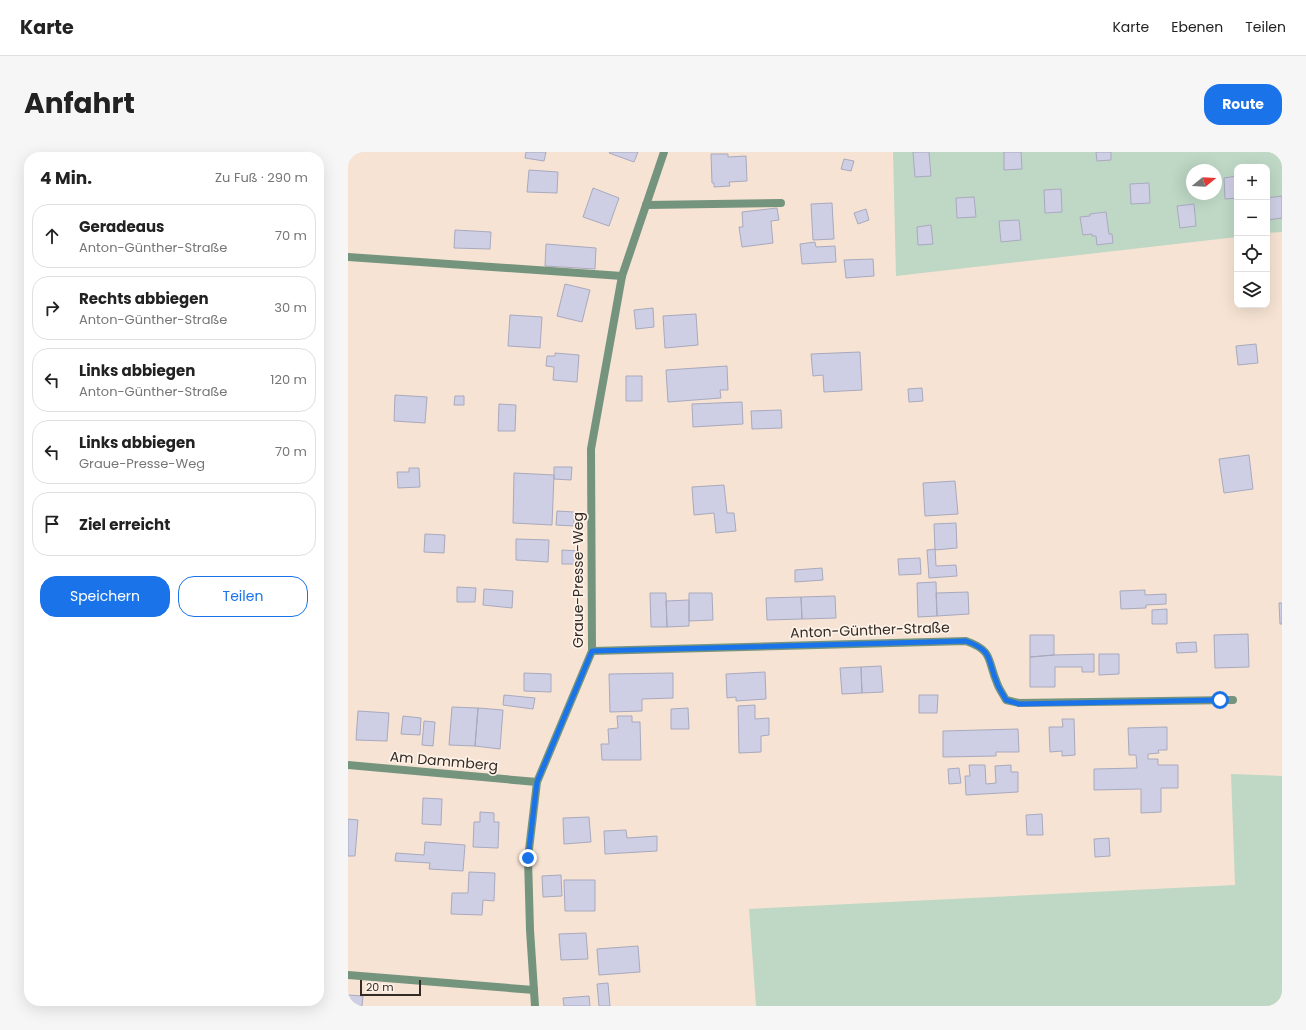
<!DOCTYPE html>
<html lang="de">
<head>
<meta charset="utf-8">
<style>
	body { margin:0; font-family:Poppins,sans-serif; background:#f6f6f6; color:#222 }
	.controls { position:absolute; right:12px; top:12px; display:grid; overflow:hidden; border-radius:8px; box-shadow:0 4px 16px #0002 }
	.controls button { width:36px; height:36px; display:grid; place-items:center; padding:0; border:0; border-bottom:1px solid #e0e0e0; background:#fff; color:#222; font:20px sans-serif }
	.compass { position:absolute; left:838px; top:12px; width:36px; height:36px; border-radius:50%; background:#fff; box-shadow:0 4px 16px #0002; rotate:72deg }
	.scale { position:absolute; left:12px; bottom:10px; width:61px; box-sizing:border-box; padding-left:4px; border:2px solid #332c26; border-top:0; font-size:11px; line-height:14px; white-space:nowrap; color:#332c26; -webkit-text-stroke:3px #fef2e8; paint-order:stroke }
	.stop { position:absolute; width:12px; height:12px; margin:-9px; border:3px solid #1a73e8; border-radius:50%; background:#fff }
	.stop.end { background:#1a73e8; border-color:#fff; box-shadow:0 1px 4px #0008 }
	.list { margin:0; padding:0; list-style:none }
	h2 { display:flex; justify-content:space-between; align-items:center; height:52px; margin:0; padding:0 16px; font-size:17px }
	h2 small { font-size:13px; font-weight:400; color:#767676 }
	.list li { display:grid; grid-template-columns:26px 1fr auto; gap:12px; align-items:center; box-sizing:border-box; height:64px; margin:0 8px 8px; padding:0 8px; border:1px solid #e0e0e0; border-radius:16px }
	.list b { display:block; font-size:15px; white-space:nowrap }
	.list p { margin:0; font-size:13px; white-space:nowrap; color:#767676 }
	.list em { font-size:13px; font-style:normal; color:#767676 }
	.actions { display:flex; gap:8px; padding:12px 16px }
	.actions a { flex:1; padding:9px 0; border:1px solid #1a73e8; border-radius:16px; text-align:center; font-size:14px; color:#1a73e8 }
	.actions .main { background:#1a73e8; color:#fff }
	.icon { flex:none; width:22px; height:22px; fill:none; stroke:currentColor; stroke-width:2; stroke-linecap:round; stroke-linejoin:round }
	.map { position:relative; flex:none; width:934px; height:854px; overflow:hidden; border-radius:16px }
	header { display:flex; align-items:center; gap:24px; box-sizing:border-box; height:56px; padding:0 20px; background:#fff; border-bottom:1px solid #e0e0e0 }
	header strong { font-size:19px }
	nav { display:flex; gap:22px; margin-inline-start:auto; font-size:14px }
	.intro { display:flex; align-items:center; justify-content:space-between; box-sizing:border-box; height:96px; padding:0 24px }
	h1 { margin:0; font-size:28px }
	.button { padding:10px 18px; border-radius:16px; background:#1a73e8; color:#fff; font-size:14px; font-weight:700 }
	main { display:flex; gap:24px; padding:0 24px }
	aside { flex:1; background:#fff; border-radius:16px; box-shadow:0 4px 16px #0002 }
	.map>svg:first-child { display:block }
</style>
</head>
<body>
<header>
<strong>Karte</strong>
<nav><a>Karte</a><a>Ebenen</a><a>Teilen</a></nav>
</header>
<div class="intro"><h1>Anfahrt</h1><a class="button">Route</a></div>
<main>
<aside>
<h2>4 Min.<small>Zu Fuß · 290 m</small></h2>
<ul class="list">
<li><svg class="icon" aria-label="ahead" viewBox="0 0 24 24"><path d="M12 20V5M6 11l6-6 6 6"/></svg><div><b>Geradeaus</b><p>Anton-Günther-Straße</p></div><em>70 m</em></li>
<li><svg class="icon" aria-label="right" viewBox="0 0 24 24"><path d="M7 20v-9h11M14 6l5 5-5 5"/></svg><div><b>Rechts abbiegen</b><p>Anton-Günther-Straße</p></div><em>30 m</em></li>
<li><svg class="icon" aria-label="left" viewBox="0 0 24 24"><path d="M17 20v-9H6M10 6l-5 5 5 5"/></svg><div><b>Links abbiegen</b><p>Anton-Günther-Straße</p></div><em>120 m</em></li>
<li><svg class="icon" aria-label="left" viewBox="0 0 24 24"><path d="M17 20v-9H6M10 6l-5 5 5 5"/></svg><div><b>Links abbiegen</b><p>Graue-Presse-Weg</p></div><em>70 m</em></li>
<li><svg class="icon" aria-label="arrive" viewBox="0 0 24 24"><path d="M6 21V4h12l-3 4 3 4H6"/></svg><div><b>Ziel erreicht</b></div></li>
</ul>
<div class="actions"><a class="main">Speichern</a><a>Teilen</a></div>
</aside>
<div class="map">
<svg width="934" height="854" viewBox="0 0 934 854">
	<rect width="100%" height="100%" fill="#f6e3d3"/>
	<!-- green -->
	<path fill="#bed8c5" fill-rule="evenodd" d="M 545,0 L 934,0 L 934,80 L 919,81 L 919,15 L 889,15 L 889,85 L 548,124 ZM 844,18 L 868,18 L 868,42 L 844,42 Z
		M 883,622 L 934,624 L 934,854 L 408,854 L 401,757 L 887,733 Z"/>
	<!-- building -->
	<path fill="#cecfe4" stroke="#a9a9be" d="M 178,0 L 198,0 L 196,9 L 177,6 Z
		M 262,0 L 290,0 L 286,10 L 261,1 Z
		M 565,0 L 581,0 L 583,24 L 567,25 Z
		M 656,0 L 673,0 L 674,17 L 656,18 Z
		M 748,0 L 763,0 L 763,8 L 749,9 Z
		M 363,2 L 380,2 L 380,5 L 398,4 L 399,29 L 381,30 L 382,34 L 366,35 L 366,31 L 364,31 Z
		M 496,7 L 506,9 L 503,19 L 493,17 Z
		M 181,18 L 210,20 L 209,41 L 179,40 Z
		M 889,24 L 889,46 L 877,47 L 876,26 Z
		M 801,31 L 802,51 L 783,52 L 782,32 Z
		M 245,36 L 271,46 L 261,74 L 235,65 Z
		M 713,37 L 714,60 L 697,61 L 696,38 Z
		M 934,44 L 934,66 L 919,68 L 919,46 Z
		M 626,45 L 628,65 L 609,66 L 608,46 Z
		M 484,51 L 486,87 L 465,88 L 463,52 Z
		M 846,52 L 848,74 L 832,76 L 829,54 Z
		M 429,56 L 431,68 L 423,69 L 425,91 L 394,95 L 391,75 L 395,75 L 394,60 Z
		M 518,57 L 521,68 L 510,72 L 506,61 Z
		M 758,60 L 761,82 L 764,82 L 765,91 L 749,93 L 748,84 L 744,84 L 744,82 L 735,83 L 732,65 L 742,64 L 742,62 Z
		M 671,68 L 673,88 L 653,90 L 651,69 Z
		M 583,73 L 585,92 L 570,93 L 569,75 Z
		M 107,78 L 143,80 L 142,97 L 106,96 Z
		M 467,90 L 468,95 L 487,94 L 488,110 L 454,112 L 452,92 Z
		M 198,92 L 248,96 L 247,117 L 197,114 Z
		M 525,107 L 526,124 L 498,126 L 496,108 Z
		M 217,132 L 242,138 L 234,170 L 209,164 Z
		M 305,156 L 306,175 L 288,177 L 286,158 Z
		M 348,162 L 350,193 L 317,196 L 315,164 Z
		M 162,163 L 194,165 L 192,196 L 160,194 Z
		M 908,192 L 910,211 L 890,213 L 888,194 Z
		M 512,200 L 514,238 L 476,240 L 475,223 L 465,224 L 463,202 Z
		M 207,201 L 231,203 L 229,230 L 205,228 L 206,215 L 198,214 L 199,204 L 207,204 Z
		M 379,214 L 380,238 L 372,238 L 373,246 L 320,250 L 318,218 Z
		M 278,224 L 294,224 L 294,249 L 278,249 Z
		M 574,236 L 575,249 L 561,250 L 560,237 Z
		M 47,243 L 79,245 L 77,271 L 46,269 Z
		M 107,244 L 116,244 L 116,253 L 106,253 Z
		M 394,250 L 395,272 L 345,275 L 344,252 Z
		M 151,252 L 168,253 L 167,279 L 150,279 Z
		M 433,258 L 434,276 L 404,277 L 403,259 Z
		M 901,303 L 905,337 L 876,341 L 871,307 Z
		M 206,315 L 224,315 L 223,328 L 206,327 Z
		M 61,316 L 71,316 L 72,335 L 50,336 L 49,320 L 61,320 Z
		M 166,321 L 206,323 L 204,373 L 165,371 Z
		M 607,329 L 610,362 L 577,364 L 575,331 Z
		M 376,333 L 379,361 L 386,361 L 388,379 L 368,381 L 366,361 L 346,363 L 344,335 Z
		M 209,359 L 226,360 L 226,374 L 208,373 Z
		M 608,371 L 609,396 L 587,398 L 586,372 Z
		M 77,382 L 97,383 L 96,401 L 76,400 Z
		M 168,387 L 201,388 L 200,410 L 168,408 Z
		M 587,397 L 588,414 L 608,413 L 609,424 L 581,426 L 579,398 Z
		M 214,398 L 232,399 L 231,412 L 214,412 Z
		M 572,406 L 573,422 L 551,423 L 550,407 Z
		M 474,416 L 475,428 L 447,430 L 447,418 Z
		M 588,430 L 589,464 L 570,465 L 569,431 Z
		M 109,435 L 128,436 L 127,450 L 109,450 Z
		M 136,437 L 165,439 L 164,456 L 135,453 Z
		M 797,438 L 797,443 L 818,442 L 818,452 L 798,453 L 798,456 L 773,457 L 772,439 Z
		M 620,440 L 621,462 L 589,464 L 588,441 Z
		M 302,441 L 318,441 L 319,475 L 303,475 Z
		M 341,441 L 364,441 L 365,468 L 341,469 Z
		M 487,444 L 488,466 L 454,467 L 453,445 Z
		M 453,445 L 454,467 L 419,468 L 418,446 Z
		M 341,448 L 341,474 L 319,475 L 318,449 Z
		M 931,451 L 934,451 L 934,472 L 932,472 Z
		M 819,457 L 819,472 L 804,472 L 804,458 Z
		M 900,482 L 901,515 L 867,516 L 866,483 Z
		M 682,483 L 706,483 L 706,503 L 682,505 Z
		M 848,490 L 849,500 L 829,501 L 828,491 Z
		M 746,502 L 746,520 L 734,520 L 734,515 L 707,515 L 707,535 L 682,535 L 682,505 L 706,503 Z
		M 751,502 L 771,502 L 771,522 L 751,523 Z
		M 533,514 L 535,540 L 514,541 L 513,515 Z
		M 513,515 L 514,541 L 494,542 L 492,516 Z
		M 417,520 L 418,547 L 388,549 L 388,545 L 379,546 L 378,522 Z
		M 176,521 L 203,522 L 203,540 L 176,539 Z
		M 325,521 L 325,546 L 294,547 L 294,559 L 262,560 L 261,522 Z
		M 156,543 L 187,546 L 185,557 L 155,553 Z
		M 571,543 L 590,543 L 589,561 L 571,561 Z
		M 407,553 L 407,567 L 421,566 L 421,583 L 413,584 L 413,600 L 391,601 L 390,554 Z
		M 104,555 L 130,556 L 127,594 L 101,593 Z
		M 130,556 L 155,558 L 152,597 L 127,594 Z
		M 340,556 L 341,577 L 323,577 L 323,557 Z
		M 10,559 L 41,561 L 39,589 L 8,588 Z
		M 55,564 L 73,566 L 72,583 L 53,582 Z
		M 269,564 L 284,564 L 284,570 L 292,570 L 293,608 L 254,608 L 253,592 L 261,592 L 260,577 L 270,576 Z
		M 714,567 L 726,567 L 727,603 L 714,604 L 714,599 L 702,600 L 701,575 L 715,575 Z
		M 76,569 L 87,570 L 85,594 L 74,593 Z
		M 819,575 L 819,598 L 810,598 L 811,601 L 800,602 L 800,607 L 810,607 L 810,613 L 830,613 L 830,636 L 813,636 L 813,660 L 793,661 L 793,637 L 746,638 L 746,617 L 789,616 L 788,603 L 781,603 L 780,576 Z
		M 670,577 L 671,600 L 648,600 L 648,604 L 595,605 L 595,579 Z
		M 621,613 L 637,613 L 638,632 L 648,631 L 647,614 L 663,613 L 663,620 L 670,620 L 670,640 L 618,643 L 617,624 L 622,624 Z
		M 611,616 L 613,631 L 601,632 L 600,617 Z
		M 75,646 L 94,647 L 93,673 L 74,672 Z
		M 132,660 L 146,661 L 146,670 L 151,670 L 150,696 L 125,695 L 126,670 L 132,670 Z
		M 694,662 L 695,683 L 679,683 L 678,663 Z
		M 241,665 L 243,690 L 216,692 L 215,666 Z
		M 0,667 L 10,668 L 7,704 L 0,704 Z
		M 278,678 L 279,686 L 309,684 L 309,699 L 257,702 L 256,679 Z
		M 761,686 L 762,704 L 747,705 L 746,687 Z
		M 77,690 L 117,693 L 115,719 L 81,717 L 82,711 L 47,709 L 48,701 L 76,703 Z
		M 121,720 L 147,721 L 146,749 L 135,748 L 134,763 L 103,762 L 104,741 L 120,741 Z
		M 213,723 L 214,744 L 195,745 L 194,724 Z
		M 216,728 L 247,728 L 247,759 L 217,759 Z
		M 238,781 L 240,807 L 213,808 L 211,782 Z
		M 290,794 L 292,820 L 251,823 L 249,797 Z
		M 260,831 L 262,854 L 251,854 L 249,832 Z
		M 0,843 L 15,844 L 14,854 L 0,854 Z
		M 241,844 L 242,854 L 216,854 L 215,846 Z"/>
	<g fill="none" stroke-linecap="round" stroke-linejoin="round">
		<!-- lane -->
		<path stroke="#75947d" stroke-width="8" d="M 298,53 L 433,51
			M 0,105 L 274,124
			M 0,823 L 186,838"/>
		<!-- street -->
		<path stroke="#75947d" stroke-width="8" d="M 244,499 L 618,489 C 646,499 639,508 649,531 C 651,537 655,542 658,548 L 671,551 L 885,548
			M 0,613 L 189,630
			M 187,854 L 182,778 L 180,706 L 189,630 L 244,499 L 243,297 L 274,124 L 316,0"/>
	</g>
	<g fill="none" stroke-linecap="round" stroke-linejoin="round">
		<!-- route -->
		<path stroke="#1a73e8" stroke-width="5" d="M 180,706 L 189,630 L 244,499 L 618,489 C 646,499 639,508 649,531 C 651,537 655,542 658,548 L 671,552 L 872,548"/>
	</g>
	<g text-anchor="middle" dominant-baseline="central" stroke-width="3.5" stroke-linejoin="round" paint-order="stroke">
		<!-- street labels -->
		<g font-size="14" fill="#332c26" stroke="#fef2e8">
			<text transform="translate(230 428) rotate(-90)">Graue-Presse-Weg</text>
			<text transform="translate(522 478) rotate(-2)">Anton-Günther-Straße</text>
			<text transform="translate(96 609) rotate(5)">Am Dammberg</text>
		</g>
	</g>
</svg>
<div class="controls">
<button>+</button>
<button>−</button>
<button><svg class="icon" aria-label="locate" viewBox="0 0 24 24"><circle cx="12" cy="12" r="6"/><path d="M12 2v4M12 18v4M2 12h4M18 12h4"/></svg></button>
<button><svg class="icon" aria-label="layers" viewBox="0 0 24 24"><path d="M12 4l9 5-9 5-9-5zM3 14l9 5 9-5"/></svg></button>
</div>
<svg class="compass" viewBox="-18 -18 36 36"><path d="M0-13l5 13h-10z" fill="#e53935"/><path d="M0 13l5-13h-10z" fill="#767676"/></svg>
<div class="scale">20 m</div>
<div class="stop" style="left:872px;top:548px"></div>
<div class="stop end" style="left:180px;top:706px"></div>
</div>
</main>
</body>
</html>
